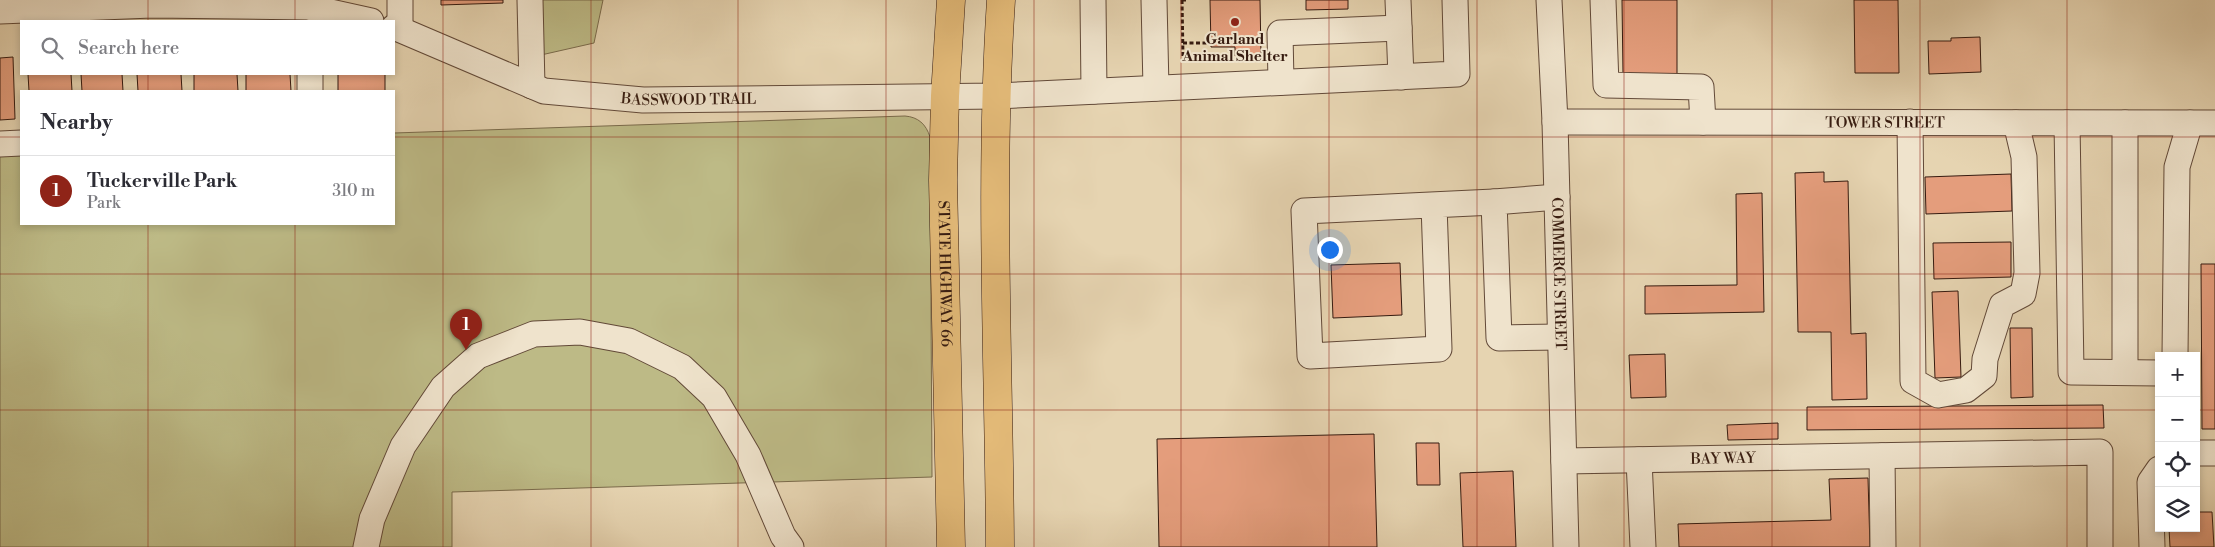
<!DOCTYPE html>
<html lang="en">
<head>
<meta charset="utf-8">
<style>
	body { margin:0; font-family:"Libre Bodoni",serif; background:#f7f7f7; color:#2b2b33 }
	.controls { position:absolute; right:15px; bottom:15px; display:grid; overflow:hidden; border-radius:0px; box-shadow:0 2px 8px #0003 }
	.controls button { width:45px; height:45px; display:grid; place-items:center; padding:0; border:0; border-bottom:1px solid #e1e1e2; background:#fff; color:#2b2b33; font:25px sans-serif }
	.you { position:absolute; left:1329px; top:249px; width:18px; height:18px; margin:-12px; border:4px solid #fff; border-radius:50%; background:#1a73e8; box-shadow:0 0 0 8px #1a73e833 }
	.badge { display:grid; place-items:center; width:32px; height:32px; border-radius:50%; background:#8f2418; color:#fff; font-size:16px; font-weight:700 }
	.pin { position:absolute; translate:-50% -41px; filter:drop-shadow(0 1px 2px #0008) }
	.pin::after { content:''; position:absolute; top:26px; width:18px; height:15px; background:inherit; clip-path:polygon(0 0,100% 0,50% 100%) }
	.list { margin:0; padding:0; list-style:none }
	h2 { display:flex; justify-content:space-between; align-items:center; height:65px; margin:0; padding:0 20px; font-size:21px }
	h2 small { font-size:16px; font-weight:400; color:#7c7c81 }
	.list li { display:grid; grid-template-columns:32px 1fr auto; gap:15px; align-items:center; box-sizing:border-box; height:70px; padding:0 20px; border-top:1px solid #e1e1e2 }
	.list b { display:block; font-size:19px; white-space:nowrap }
	.list p { margin:0; font-size:16px; white-space:nowrap; color:#7c7c81 }
	.list em { font-size:16px; font-style:normal; color:#7c7c81 }
	.icon { flex:none; width:28px; height:28px; fill:none; stroke:currentColor; stroke-width:2; stroke-linecap:round; stroke-linejoin:round }
	.map { position:relative; flex:none; width:2215px; height:547px; overflow:hidden }
	.search { position:absolute; background:#fff; box-shadow:0 2px 8px #0003; left:20px; top:20px; width:375px; height:55px; display:flex; align-items:center; gap:12px; box-sizing:border-box; padding:0 18px; border-radius:0px; color:#7c7c81; font-size:19px }
	.panel { position:absolute; background:#fff; box-shadow:0 2px 8px #0003; left:20px; top:90px; width:375px; height:135px; border-radius:0px }
	.map>svg:first-child { display:block }
</style>
</head>
<body>
<div class="map">
<svg width="2215" height="547" viewBox="0 0 2215 547">
	<rect width="100%" height="100%" fill="#e6d4b1"/>
	<filter id="stains"><feTurbulence type="fractalNoise" baseFrequency=".004" numOctaves="4"/><feColorMatrix values="0 0 0 0 .2 0 0 0 0 .09 0 0 0 0 .02 0 0 0 .5 -.17"/></filter>
	<radialGradient id="worn" r=".72"><stop offset=".6" stop-color="#630" stop-opacity="0"/><stop offset="1" stop-color="#630" stop-opacity=".3"/></radialGradient>
	<!-- green -->
	<path fill="#bdba86" stroke="#7a6a4b" d="M 540,0 L 603,0 L 594,43 L 541,55 Z
		M 905,116 C 918,117 926,124 930,137 L 932,477 L 452,492 L 452,547 L 0,547 L 0,147 L 21,146 L 21,224 L 394,224 L 394,133 Z"/>
	<!-- building -->
	<path fill="#e49d7c" stroke="#361b10" d="M 441,0 L 503,0 L 503,3 L 441,5 Z
		M 1210,0 L 1260,0 L 1261,56 L 1235,56 L 1235,47 L 1211,47 Z
		M 1306,0 L 1348,0 L 1348,9 L 1306,10 Z
		M 1622,0 L 1677,0 L 1677,74 L 1623,74 Z
		M 1854,0 L 1898,0 L 1899,73 L 1855,73 Z
		M 1980,37 L 1981,72 L 1929,74 L 1928,41 L 1951,41 L 1951,38 Z
		M 13,57 L 15,119 L 0,120 L 0,58 Z
		M 28,74 L 71,74 L 72,91 L 29,91 Z
		M 81,74 L 122,74 L 123,91 L 82,91 Z
		M 137,74 L 181,74 L 182,91 L 138,91 Z
		M 194,74 L 237,74 L 238,91 L 194,91 Z
		M 246,74 L 290,74 L 291,91 L 246,91 Z
		M 338,74 L 385,74 L 385,91 L 338,91 Z
		M 1824,172 L 1824,182 L 1848,181 L 1851,334 L 1866,333 L 1867,399 L 1832,400 L 1831,332 L 1798,332 L 1795,173 Z
		M 2011,174 L 2012,211 L 1926,214 L 1925,177 Z
		M 1762,193 L 1764,312 L 1645,314 L 1645,286 L 1737,285 L 1736,194 Z
		M 2011,242 L 2011,277 L 1934,279 L 1933,243 Z
		M 1400,263 L 1402,315 L 1333,318 L 1331,265 Z
		M 2201,264 L 2215,264 L 2215,429 L 2202,429 Z
		M 1958,291 L 1961,377 L 1935,378 L 1932,292 Z
		M 2010,328 L 2032,328 L 2033,397 L 2011,398 Z
		M 1665,354 L 1666,397 L 1631,398 L 1629,355 Z
		M 2103,405 L 2104,428 L 1807,430 L 1807,407 Z
		M 1778,423 L 1778,439 L 1728,440 L 1727,425 Z
		M 1374,434 L 1377,547 L 1159,547 L 1157,439 Z
		M 1416,443 L 1439,443 L 1440,485 L 1417,485 Z
		M 1513,471 L 1516,547 L 1463,547 L 1460,473 Z
		M 1868,478 L 1870,547 L 1679,547 L 1678,524 L 1831,520 L 1829,479 Z
		M 2196,512 L 2212,512 L 2214,547 L 2170,547 L 2169,528 L 2196,528 Z"/>
	<g fill="none" stroke-linecap="round" stroke-linejoin="round">
		<!-- minor casing -->
		<g stroke="#624938" stroke-width="27">
			<g id="minor">
				<path d="M 400,0 L 400,28"/>
				<path d="M 530,0 L 532,86"/>
				<path d="M 1093,0 L 1094,91"/>
				<path d="M 1154,0 L 1156,88"/>
				<path d="M 1398,0 L 1401,77"/>
				<path id="s1" d="M 1549,0 L 1555,122 L 1566,547"/>
				<path d="M 1603,0 L 1606,85 L 1701,87 L 1703,122"/>
				<path d="M 0,11 L 152,5 L 308,7 L 371,21"/>
				<path id="s2" d="M 394,27 L 544,91 L 643,100 L 997,96 L 1457,74 L 1455,0"/>
				<path d="M 310,74 L 310,91"/>
				<path d="M 1281,82 L 1280,33 L 1399,28"/>
				<path id="s3" d="M 1555,122 L 2215,123"/>
				<path d="M 1910,122 L 1913,381 L 1938,395 L 1966,390 L 1984,376 L 1985,359 L 2002,305 L 2023,294 L 2027,273 L 2024,157 L 2016,123"/>
				<path d="M 2067,123 L 2071,372 L 2159,373"/>
				<path d="M 0,144 L 21,143"/>
				<path d="M 1557,197 L 1494,202 L 1499,338 L 1560,337"/>
				<path d="M 1434,205 L 1439,349 L 1310,356 L 1304,211 L 1494,202"/>
				<path d="M 2175,356 L 2177,167 L 2190,123"/>
				<path d="M 2125,372 L 2125,123"/>
				<path d="M 2196,453 L 2215,453"/>
				<path d="M 1882,456 L 1883,547"/>
				<path d="M 1639,460 L 1643,547"/>
				<path id="s4" d="M 1564,461 L 2100,452 L 2100,547"/>
				<path d="M 366,547 L 372,519 L 403,446 L 443,387 L 478,356 L 534,334 L 580,332 L 629,341 L 682,367 L 714,397 L 748,455 L 783,536 L 791,547"/>
				<path d="M 2152,547 L 2150,482 L 2159,469"/>
			</g>
		</g>
		<!-- major casing -->
		<g stroke="#361b10" stroke-width="29">
			<g id="major">
				<path id="s5" d="M 951,0 L 945,96 L 943,180 L 951,547"/>
				<path d="M 1000,547 C 999,365 989,182 1001,0"/>
			</g>
		</g>
		<!-- path -->
		<path stroke="#361b10" stroke-width="3" stroke-dasharray="4 2.5" stroke-linecap="butt" d="M 1182,0 L 1183,58
			M 1182,0 L 1187,0
			M 1183,43 L 1211,43"/>
		<!-- minor -->
		<use href="#minor" stroke="#efe3cc" stroke-width="25"/>
		<!-- major -->
		<use href="#major" stroke="#e3ba78" stroke-width="28"/>
	</g>
	<!-- grid -->
	<path fill="none" stroke="#8f2418" stroke-width="1" stroke-opacity="0.55" d="M 148,0 L 148,21M 295,0 L 295,21M 443,0 L 443,547M 591,0 L 591,547M 738,0 L 738,547M 886,0 L 886,547M 1034,0 L 1034,547M 1181,0 L 1181,547M 1329,0 L 1329,547M 1477,0 L 1477,547M 1624,0 L 1624,547M 1772,0 L 1772,547M 1920,0 L 1920,547M 2067,0 L 2067,547M 148,74 L 148,91M 295,74 L 295,91M 0,137 L 21,137M 394,137 L 2215,137M 148,224 L 148,547M 295,224 L 295,547M 0,274 L 2215,274M 0,410 L 2159,410M 2196,410 L 2215,410"/>
	<!-- markers -->
	<circle fill="#8f2418" stroke="#efe3cc" stroke-width="2" cx="1235" cy="22" r="5"/>
	<g text-anchor="middle" dominant-baseline="central" stroke-width="4" stroke-linejoin="round" paint-order="stroke">
		<!-- poi labels -->
		<g font-size="15" font-weight="bold" fill="#361b10" stroke="#efe3cc">
			<text x="1235" y="39">Garland<tspan x="1235" dy="17">Animal Shelter</tspan></text>
		</g>
		<!-- street labels -->
		<g font-size="15" fill="#361b10" stroke="#efe3cc">
			<text stroke="none"><textPath href="#s2" startOffset="308">BASSWOOD TRAIL</textPath></text>
			<text stroke="none"><textPath href="#s3" startOffset="330">TOWER STREET</textPath></text>
			<text stroke="none"><textPath href="#s5" startOffset="274">STATE HIGHWAY 66</textPath></text>
			<text stroke="none"><textPath href="#s1" startOffset="274">COMMERCE STREET</textPath></text>
			<text stroke="none"><textPath href="#s4" startOffset="159">BAY WAY</textPath></text>
		</g>
	</g>
	<rect width="100%" height="100%" filter="url(#stains)"/>
	<rect width="100%" height="100%" fill="url(#worn)"/>
</svg>
<div class="controls">
<button>+</button>
<button>−</button>
<button><svg class="icon" aria-label="locate" viewBox="0 0 24 24"><circle cx="12" cy="12" r="6"/><path d="M12 2v4M12 18v4M2 12h4M18 12h4"/></svg></button>
<button><svg class="icon" aria-label="layers" viewBox="0 0 24 24"><path d="M12 4l9 5-9 5-9-5zM3 14l9 5 9-5"/></svg></button>
</div>
<div class="you"></div>
<div class="pin badge" style="left:466px;top:350px">1</div>
<div class="search"><svg class="icon" aria-label="search" viewBox="0 0 24 24"><circle cx="10" cy="10" r="6"/><path d="M15 15l6 6"/></svg>Search here</div>
<section class="panel">
<h2>Nearby<small></small></h2>
<ul class="list">
<li><span class="badge">1</span><div><b>Tuckerville Park</b><p>Park</p></div><em>310 m</em></li>
</ul>
</section>
</div>
</body>
</html>
